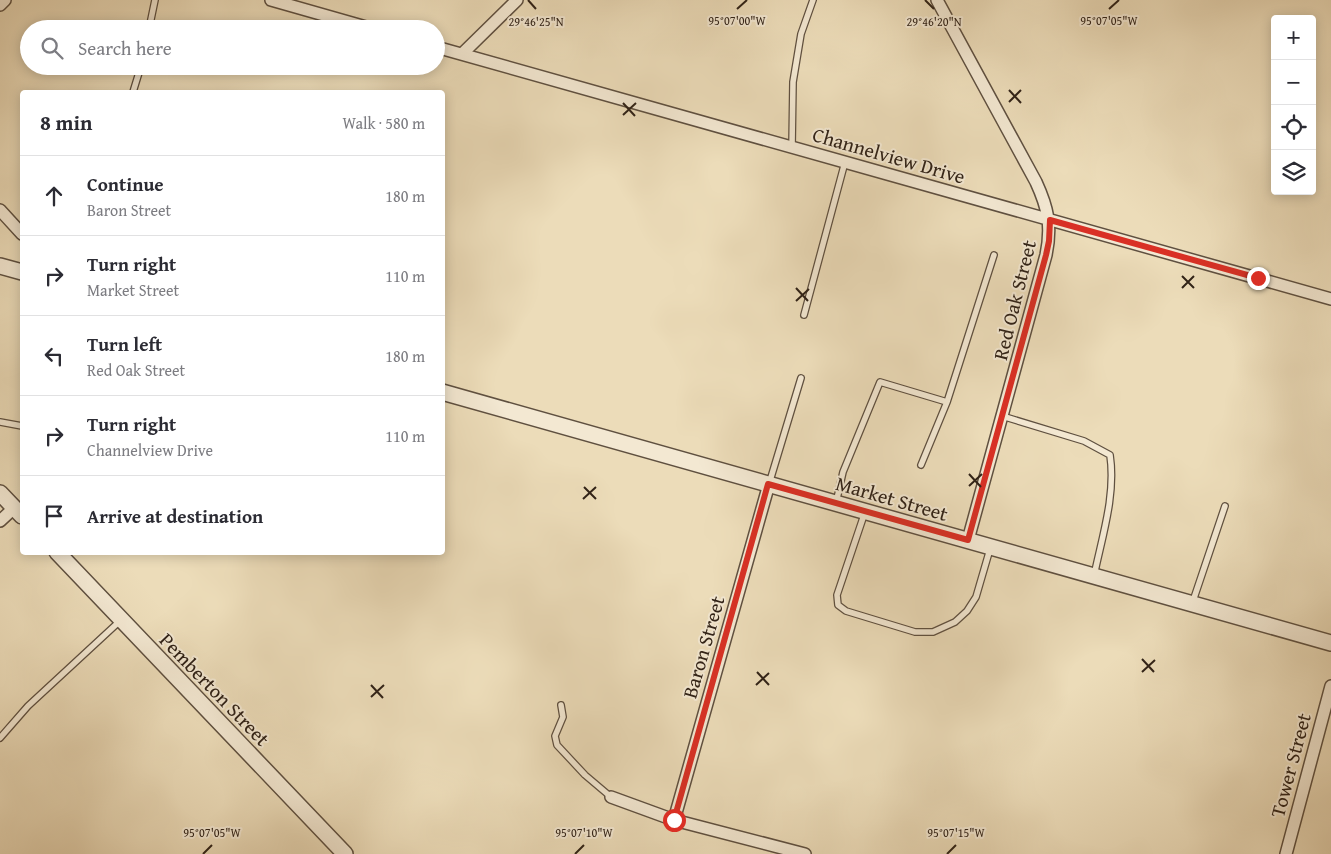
<!DOCTYPE html>
<html lang="en">
<head>
<meta charset="utf-8">
<style>
	body { margin:0; font-family:"Gentium Book Plus",serif; background:#f7f7f7; color:#2b2b33 }
	.controls { position:absolute; right:15px; top:15px; display:grid; overflow:hidden; border-radius:5px; box-shadow:0 2px 12px #0003 }
	.controls button { width:45px; height:45px; display:grid; place-items:center; padding:0; border:0; border-bottom:1px solid #e1e1e2; background:#fff; color:#2b2b33; font:25px sans-serif }
	.stop { position:absolute; width:15px; height:15px; margin:-11px; border:4px solid #d93025; border-radius:50%; background:#fff }
	.stop.end { background:#d93025; border-color:#fff; box-shadow:0 1px 5px #0008 }
	.list { margin:0; padding:0; list-style:none }
	h2 { display:flex; justify-content:space-between; align-items:center; height:65px; margin:0; padding:0 20px; font-size:21px }
	h2 small { font-size:16px; font-weight:400; color:#7c7c81 }
	.list li { display:grid; grid-template-columns:32px 1fr auto; gap:15px; align-items:center; box-sizing:border-box; height:80px; padding:0 20px; border-top:1px solid #e1e1e2 }
	.list b { display:block; font-size:19px; white-space:nowrap }
	.list p { margin:0; font-size:16px; white-space:nowrap; color:#7c7c81 }
	.list em { font-size:16px; font-style:normal; color:#7c7c81 }
	.icon { flex:none; width:28px; height:28px; fill:none; stroke:currentColor; stroke-width:2; stroke-linecap:round; stroke-linejoin:round }
	.map { position:relative; flex:none; width:1331px; height:854px; overflow:hidden }
	.search { position:absolute; background:#fff; box-shadow:0 2px 12px #0003; left:20px; top:20px; width:425px; height:55px; display:flex; align-items:center; gap:12px; box-sizing:border-box; padding:0 18px; border-radius:28px; color:#7c7c81; font-size:19px }
	.panel { position:absolute; background:#fff; box-shadow:0 2px 12px #0003; left:20px; top:90px; width:425px; height:465px; border-radius:5px }
	.map>svg:first-child { display:block }
</style>
</head>
<body>
<div class="map">
<svg width="1331" height="854" viewBox="0 0 1331 854">
	<rect width="100%" height="100%" fill="#ecdcb9"/>
	<filter id="stains"><feTurbulence type="fractalNoise" baseFrequency=".004" numOctaves="4"/><feColorMatrix values="0 0 0 0 .2 0 0 0 0 .09 0 0 0 0 .02 0 0 0 .5 -.17"/></filter>
	<radialGradient id="worn" r=".72"><stop offset=".6" stop-color="#630" stop-opacity="0"/><stop offset="1" stop-color="#630" stop-opacity=".3"/></radialGradient>
	<g fill="none" stroke-linecap="round" stroke-linejoin="round">
		<!-- service casing -->
		<g stroke="#5f5040" stroke-width="8">
			<path id="service" d="M 149,29 L 155,0
				M 133,92 L 141,66
				M 792,147 L 793,82 L 801,34 L 813,0
				M 804,315 L 845,162
				M 947,402 L 994,255
				M 1002,416 L 1084,441 L 1110,455 C 1116,495 1102,537 1094,576
				M 0,422 L 22,426
				M 769,484 L 801,378
				M 836,503 L 843,472 L 880,382 L 947,402 L 921,465
				M 865,512 L 837,595 L 838,605 L 846,611 L 915,632 L 933,632 L 955,622 L 967,611 L 976,597 L 990,549
				M 1192,604 L 1225,506
				M 561,705 L 563,717 L 555,736 L 557,745 L 585,775 L 611,797
				M 0,738 L 28,706 L 121,620"/>
		</g>
		<!-- minor casing -->
		<g stroke="#5f5040" stroke-width="14">
			<path id="minor" d="M 271,0 L 373,29
				M 937,0 L 1036,182 C 1048,208 1052,226 1046,255 L 968,540
				M 0,5 L 5,0
				M 436,47 L 1331,299
				M 462,54 L 517,0
				M 0,210 L 22,234
				M 0,521 L 14,508
				M 611,797 L 674,820 L 805,854
				M 674,820 L 769,484
				M 1286,854 L 1331,686"/>
		</g>
		<!-- tertiary casing -->
		<g stroke="#5f5040" stroke-width="18">
			<path id="tertiary" d="M 0,266 L 22,272
				M 442,392 L 1331,643
				M 0,493 L 22,516
				M 57,552 L 345,854"/>
		</g>
		<!-- service -->
		<use href="#service" stroke="#f3e8d2" stroke-width="5.5"/>
		<!-- minor -->
		<use href="#minor" stroke="#f3e8d2" stroke-width="11"/>
		<!-- tertiary -->
		<use href="#tertiary" stroke="#f3e8d2" stroke-width="15"/>
	</g>
	<g fill="none" stroke-linecap="round" stroke-linejoin="round">
		<!-- route -->
		<path stroke="#d93025" stroke-width="6" d="M 674,820 L 768,484 L 968,540 L 1046,255 L 1049,241 L 1050,220 L 1258,278"/>
	</g>
	<!-- ticks -->
	<path fill="none" stroke="#302217" stroke-width="2" d="M 528,0 L 536,9M 925,0 L 934,9M 737,9 L 747,0M 1109,9 L 1119,0M 1009,90 L 1021,103M 1009,102 L 1021,90M 623,103 L 635,116M 623,115 L 636,103M 1182,276 L 1194,288M 796,288 L 808,301M 1182,288 L 1194,276M 796,301 L 809,289M 969,474 L 981,487M 969,486 L 982,474M 584,487 L 596,499M 583,499 L 596,487M 1142,659 L 1154,672M 757,672 L 769,685M 1142,672 L 1155,660M 371,685 L 383,698M 756,685 L 769,673M 371,697 L 384,685M 203,854 L 212,845M 575,854 L 584,845M 947,854 L 956,845"/>
	<g text-anchor="middle" dominant-baseline="central" stroke-width="4" stroke-linejoin="round" paint-order="stroke">
		<!-- street labels -->
		<g font-size="20" fill="#302217" stroke="#f3e8d2">
			<text transform="translate(889 155) rotate(16)">Channelview Drive</text>
			<text transform="translate(1014 300) rotate(-76)">Red Oak Street</text>
			<text transform="translate(892 498) rotate(16)">Market Street</text>
			<text transform="translate(703 647) rotate(-74)">Baron Street</text>
			<text transform="translate(215 689) rotate(46)">Pemberton Street</text>
			<text transform="translate(1290 765) rotate(-75)">Tower Street</text>
		</g>
	</g>
	<g font-size="12" text-anchor="middle" fill="#302217" stroke="#f3e8d2" stroke-width="4" stroke-linejoin="round" paint-order="stroke">
		<text x="737" y="25">95°07'00"W</text>
		<text x="1109" y="25">95°07'05"W</text>
		<text x="536" y="26">29°46'25"N</text>
		<text x="934" y="26">29°46'20"N</text>
		<text x="212" y="837">95°07'05"W</text>
		<text x="584" y="837">95°07'10"W</text>
		<text x="956" y="837">95°07'15"W</text>
	</g>
	<rect width="100%" height="100%" filter="url(#stains)"/>
	<rect width="100%" height="100%" fill="url(#worn)"/>
</svg>
<div class="controls">
<button>+</button>
<button>−</button>
<button><svg class="icon" aria-label="locate" viewBox="0 0 24 24"><circle cx="12" cy="12" r="6"/><path d="M12 2v4M12 18v4M2 12h4M18 12h4"/></svg></button>
<button><svg class="icon" aria-label="layers" viewBox="0 0 24 24"><path d="M12 4l9 5-9 5-9-5zM3 14l9 5 9-5"/></svg></button>
</div>
<div class="stop" style="left:674px;top:820px"></div>
<div class="stop end" style="left:1258px;top:278px"></div>
<div class="search"><svg class="icon" aria-label="search" viewBox="0 0 24 24"><circle cx="10" cy="10" r="6"/><path d="M15 15l6 6"/></svg>Search here</div>
<section class="panel">
<h2>8 min<small>Walk · 580 m</small></h2>
<ul class="list">
<li><svg class="icon" aria-label="ahead" viewBox="0 0 24 24"><path d="M12 20V5M6 11l6-6 6 6"/></svg><div><b>Continue</b><p>Baron Street</p></div><em>180 m</em></li>
<li><svg class="icon" aria-label="right" viewBox="0 0 24 24"><path d="M7 20v-9h11M14 6l5 5-5 5"/></svg><div><b>Turn right</b><p>Market Street</p></div><em>110 m</em></li>
<li><svg class="icon" aria-label="left" viewBox="0 0 24 24"><path d="M17 20v-9H6M10 6l-5 5 5 5"/></svg><div><b>Turn left</b><p>Red Oak Street</p></div><em>180 m</em></li>
<li><svg class="icon" aria-label="right" viewBox="0 0 24 24"><path d="M7 20v-9h11M14 6l5 5-5 5"/></svg><div><b>Turn right</b><p>Channelview Drive</p></div><em>110 m</em></li>
<li><svg class="icon" aria-label="arrive" viewBox="0 0 24 24"><path d="M6 21V4h12l-3 4 3 4H6"/></svg><div><b>Arrive at destination</b></div></li>
</ul>
</section>
</div>
</body>
</html>
